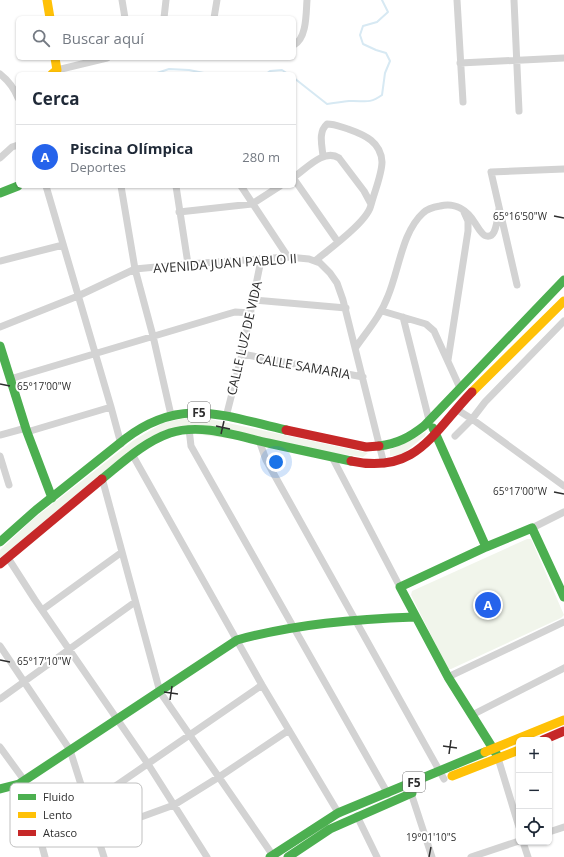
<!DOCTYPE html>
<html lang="es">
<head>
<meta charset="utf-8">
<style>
	body { margin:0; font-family:"Open Sans",sans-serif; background:#f2f2f3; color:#1f2937 }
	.controls { position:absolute; right:12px; bottom:12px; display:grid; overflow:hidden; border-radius:6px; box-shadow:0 1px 3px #0004 }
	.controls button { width:36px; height:36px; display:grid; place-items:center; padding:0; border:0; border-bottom:1px solid #e0e1e3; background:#fff; color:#1f2937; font:20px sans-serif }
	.you { position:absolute; left:276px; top:462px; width:14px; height:14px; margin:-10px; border:3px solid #fff; border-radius:50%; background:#1a73e8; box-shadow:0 0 0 6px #1a73e833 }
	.badge { display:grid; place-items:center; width:26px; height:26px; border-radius:50%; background:#2563eb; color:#fff; font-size:13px; font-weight:700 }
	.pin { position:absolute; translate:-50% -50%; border:2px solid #fff; box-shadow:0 1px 4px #0006 }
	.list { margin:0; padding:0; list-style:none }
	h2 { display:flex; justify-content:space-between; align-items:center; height:52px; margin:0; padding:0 16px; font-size:17px }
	h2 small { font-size:13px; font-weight:400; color:#747a83 }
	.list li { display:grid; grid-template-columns:26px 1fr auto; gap:12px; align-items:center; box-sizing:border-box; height:64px; padding:0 16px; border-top:1px solid #e0e1e3 }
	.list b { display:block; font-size:15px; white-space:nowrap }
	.list p { margin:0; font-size:13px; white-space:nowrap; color:#747a83 }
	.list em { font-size:13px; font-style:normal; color:#747a83 }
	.icon { flex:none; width:22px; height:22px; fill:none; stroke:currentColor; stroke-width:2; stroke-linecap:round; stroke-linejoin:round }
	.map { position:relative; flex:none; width:564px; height:857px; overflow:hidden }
	.search { position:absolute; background:#fff; box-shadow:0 1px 3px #0004; left:16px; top:16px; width:280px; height:44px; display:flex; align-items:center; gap:10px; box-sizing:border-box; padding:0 14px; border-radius:6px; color:#747a83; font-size:15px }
	.panel { position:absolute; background:#fff; box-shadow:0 1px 3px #0004; left:16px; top:72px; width:280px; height:116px; border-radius:6px }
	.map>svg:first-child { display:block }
</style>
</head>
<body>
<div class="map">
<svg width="564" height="857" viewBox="0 0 564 857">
	<rect width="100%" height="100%" fill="#fff"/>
	<!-- green -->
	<path fill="#f1f5eb" d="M 195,416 L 368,453 L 363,457 L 166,430 L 0,558 L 0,550 L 32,520 L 134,440 L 163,423 Z
		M 426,432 L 425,436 L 401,455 L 390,456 L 390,450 Z
		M 527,539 L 531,539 L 564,615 L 561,618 L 451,669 L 448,669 L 411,595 L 412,591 Z"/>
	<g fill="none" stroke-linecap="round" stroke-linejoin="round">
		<!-- stream -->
		<path stroke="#d7e9f3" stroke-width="2" d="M 154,74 L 169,69 L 189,70 L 209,74
			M 266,74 L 270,71 L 282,70 L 288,74
			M 294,78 L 327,104 C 334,103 341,102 349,101 C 364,100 368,105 382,95 L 385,73 L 390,61 L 386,53 L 376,50 L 363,44 L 360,35 L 363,26 L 377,22 L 388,12 L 382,0"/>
		<!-- street -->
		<path stroke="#d3d3d3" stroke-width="7" d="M 122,0 L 125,18
			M 457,0 L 463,102
			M 514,0 L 519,111
			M 164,18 L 166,0
			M 214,18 L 217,0
			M 294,45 C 307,38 306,13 307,0
			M 460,63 L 564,58
			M 57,70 L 107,58
			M 0,74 C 9,81 14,88 18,98
			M 323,156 C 322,145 318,132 327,124 C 335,124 341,127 348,129 C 365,135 381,142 382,162 C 382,174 374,193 371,205
			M 0,158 L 12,147 L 18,145
			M 294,177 C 306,169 324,148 339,158 L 364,191 L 371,204 C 370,220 328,250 315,261
			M 294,179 L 338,242
			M 46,186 L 111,407 L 121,444
			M 121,186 L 135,269 L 153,336 L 171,415
			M 176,186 L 188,264
			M 241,186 L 288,257
			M 179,212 L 252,204 L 280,186
			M 0,261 L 63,245
			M 517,285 L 491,172 L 564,169
			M 254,300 L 346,308
			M 382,311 L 426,324 L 434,331 L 460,388
			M 403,317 L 429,420
			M 0,327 L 78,296 L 135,269 L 188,264 L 288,257 L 309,259 L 320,263 L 330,273 L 337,283 L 343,300 L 384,464
			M 356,347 C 368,330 381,315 388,296 C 399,270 402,232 423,213 C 427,209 434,207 440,206 C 455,202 467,210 475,223 C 477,226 479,230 482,233 C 485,237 491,238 494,232 C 497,226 498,216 499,209
			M 242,354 L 363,377
			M 448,360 L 468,231 L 468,221 L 464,212
			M 10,379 L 228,314 L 235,312 L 251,313
			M 456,409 L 472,419 L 564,486
			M 226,417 L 242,354 L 261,260
			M 189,429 L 191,446 L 388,794
			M 27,432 L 111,407
			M 0,435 L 26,428
			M 455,436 L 472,419 L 485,402 L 564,321
			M 259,440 L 266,460 L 444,779
			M 132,454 L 262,685 L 339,814
			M 0,456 L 9,485
			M 332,457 L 400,587
			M 102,478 L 160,692 L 274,857
			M 532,528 L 564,512
			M 8,558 L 35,600 L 148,764 L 207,857
			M 42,610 L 122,552
			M 0,646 L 70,750 L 104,857
			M 448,677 L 564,622
			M 0,699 L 135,602
			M 472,715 L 564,668
			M 0,747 L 24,780 L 45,857
			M 498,758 L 519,827
			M 411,793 L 432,857
			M 88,805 L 262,685
			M 357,816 L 377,857
			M 549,832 L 564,827
			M 97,833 L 174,805 L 219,777 L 289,730
			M 523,842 L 528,857
			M 471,857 L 519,841"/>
		<!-- fast -->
		<path stroke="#4caf50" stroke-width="9" d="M 0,193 L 18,186
			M 0,346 L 27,432 L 52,498
			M 433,428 L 486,547
			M 379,446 C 397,444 410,437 424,426 L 564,280
			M 102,479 C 123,462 144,442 170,433 C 201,423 237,436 268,443 C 296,449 324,455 351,461
			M 0,542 L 36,510 L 125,439 C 181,396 224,416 286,430
			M 497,755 L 448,677 L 400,587 L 486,547 L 532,528 L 564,597
			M 0,789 L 19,784 L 237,640 C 296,624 355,619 415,617
			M 270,857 L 338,813 L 485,752
			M 288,857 L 330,829 L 412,793"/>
		<!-- slow -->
		<path stroke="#ffc107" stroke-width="9" d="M 47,0 L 50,18
			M 52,74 L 57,70 L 55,58
			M 472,392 L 564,301
			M 485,752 L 564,720
			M 452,776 L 519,750"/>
		<!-- jam -->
		<path stroke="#c62828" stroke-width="9" d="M 286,430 L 366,447 L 379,446
			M 351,461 C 417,475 433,432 472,392
			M 0,564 L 102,479
			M 543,740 L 564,731"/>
	</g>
	<!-- ticks -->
	<path fill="none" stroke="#2e2e2e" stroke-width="1.5" d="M 554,216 L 564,218M 0,384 L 10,386M 216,426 L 230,429M 221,434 L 224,421M 554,492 L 564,494M 0,660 L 10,662M 164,692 L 178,694M 170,700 L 172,686M 443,746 L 457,748M 449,754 L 451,740M 429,857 L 431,847"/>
	<g text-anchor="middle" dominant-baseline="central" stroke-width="4" stroke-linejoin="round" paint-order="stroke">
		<!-- shield labels -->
		<g fill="#fff" stroke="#6d6d6d" stroke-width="1">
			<rect x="188" y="402" width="22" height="20" rx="3"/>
			<rect x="403" y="772" width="22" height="20" rx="3"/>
		</g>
		<g font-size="12" font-weight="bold" fill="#2e2e2e">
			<text x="199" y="412">F5</text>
			<text x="414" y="782">F5</text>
		</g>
		<!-- street labels -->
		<g font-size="13" fill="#2e2e2e" stroke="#fff">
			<text transform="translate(225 263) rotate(-4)">AVENIDA JUAN PABLO II</text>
			<text transform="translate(244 338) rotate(-77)">CALLE LUZ DE VIDA</text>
			<text transform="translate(303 366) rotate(10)">CALLE SAMARIA</text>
		</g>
	</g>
	<!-- legend -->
	<rect x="10" y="783" width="132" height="64" rx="6" fill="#fff" stroke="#c0c0c0" stroke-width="1"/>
	<rect x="18" y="794" width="18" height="6" fill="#4caf50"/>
	<rect x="18" y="812" width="18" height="6" fill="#ffc107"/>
	<rect x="18" y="830" width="18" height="6" fill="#c62828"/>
	<g font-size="11" fill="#2e2e2e">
		<text x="43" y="801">Fluido</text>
		<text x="43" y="819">Lento</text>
		<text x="43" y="837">Atasco</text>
	</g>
	<g font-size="10" text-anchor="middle" fill="#2e2e2e" stroke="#fff" stroke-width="4" stroke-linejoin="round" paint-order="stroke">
		<text x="520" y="220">65°16'50"W</text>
		<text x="44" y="390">65°17'00"W</text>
		<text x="520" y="495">65°17'00"W</text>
		<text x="44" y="665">65°17'10"W</text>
		<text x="431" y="841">19°01'10"S</text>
	</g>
</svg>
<div class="controls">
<button>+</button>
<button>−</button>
<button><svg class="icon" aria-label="locate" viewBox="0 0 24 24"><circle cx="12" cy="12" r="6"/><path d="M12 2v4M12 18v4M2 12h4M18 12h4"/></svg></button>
</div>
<div class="you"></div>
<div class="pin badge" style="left:488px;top:605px">A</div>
<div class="search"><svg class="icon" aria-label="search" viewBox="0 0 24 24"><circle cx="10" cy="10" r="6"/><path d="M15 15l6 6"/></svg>Buscar aquí</div>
<section class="panel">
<h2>Cerca<small></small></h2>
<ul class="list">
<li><span class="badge">A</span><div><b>Piscina Olímpica</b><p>Deportes</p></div><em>280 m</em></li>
</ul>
</section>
</div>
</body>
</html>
